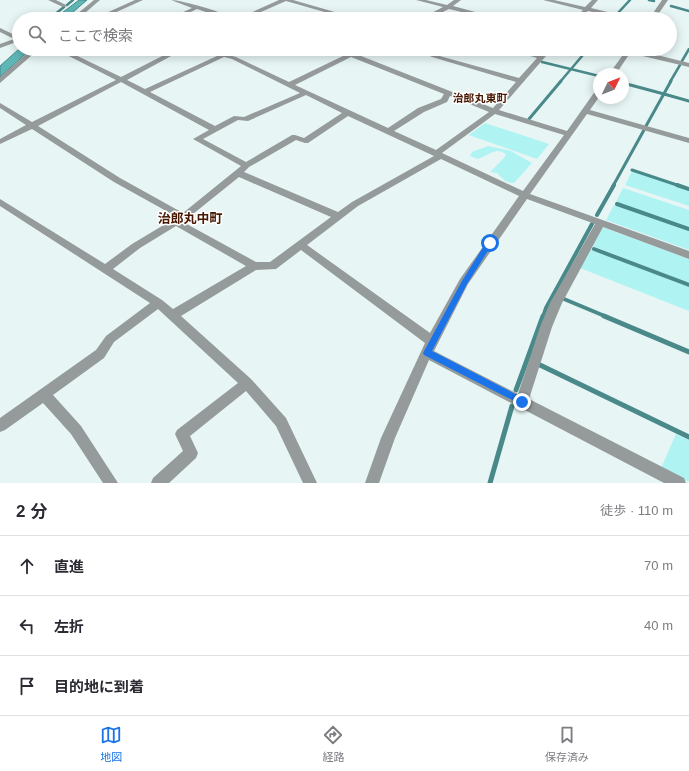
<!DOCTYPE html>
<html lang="ja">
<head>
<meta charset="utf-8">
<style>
	body { margin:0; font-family:Arial,"Noto Sans JP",sans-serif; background:#f2f2f3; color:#2b2b33 }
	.compass { position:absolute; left:593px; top:68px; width:36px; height:36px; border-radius:50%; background:#fff; box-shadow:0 2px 10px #0003; rotate:47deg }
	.stop { position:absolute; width:12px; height:12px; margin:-9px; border:3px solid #1a73e8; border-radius:50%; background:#fff }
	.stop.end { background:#1a73e8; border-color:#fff; box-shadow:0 1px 4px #0008 }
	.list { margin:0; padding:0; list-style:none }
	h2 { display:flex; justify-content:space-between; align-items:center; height:52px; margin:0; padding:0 16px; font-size:17px }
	h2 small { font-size:13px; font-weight:400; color:#7c7c81 }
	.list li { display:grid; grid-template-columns:26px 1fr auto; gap:12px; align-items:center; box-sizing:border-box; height:60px; padding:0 16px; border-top:1px solid #e1e1e2 }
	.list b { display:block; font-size:15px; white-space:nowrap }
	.list em { font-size:13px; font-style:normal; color:#7c7c81 }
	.icon { flex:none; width:22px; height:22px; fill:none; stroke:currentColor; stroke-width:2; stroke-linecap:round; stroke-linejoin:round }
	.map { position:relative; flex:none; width:689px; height:483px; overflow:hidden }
	.search { position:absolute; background:#fff; box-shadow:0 2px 10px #0003; left:12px; right:12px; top:12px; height:44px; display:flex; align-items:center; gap:10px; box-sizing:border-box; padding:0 14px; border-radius:22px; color:#7c7c81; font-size:15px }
	.sheet { height:232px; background:#fff }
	nav { display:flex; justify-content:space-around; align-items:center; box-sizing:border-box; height:56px; border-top:1px solid #e1e1e2; background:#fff; font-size:11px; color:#7c7c81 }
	nav a { display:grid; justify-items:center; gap:2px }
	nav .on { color:#1a73e8 }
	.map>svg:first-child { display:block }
</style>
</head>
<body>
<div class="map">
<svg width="689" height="483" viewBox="0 0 689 483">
	<rect width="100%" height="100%" fill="#e7f5f5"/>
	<!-- green -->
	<path fill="#b0f3f3" d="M 485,123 L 549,144 L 537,159 L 469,135 Z
		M 488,146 L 511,151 L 532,163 L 514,183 C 505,183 502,178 497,173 L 490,172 L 504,158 L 506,154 C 495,146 488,156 478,159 L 470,156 L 472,152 Z
		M 632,171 L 689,190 L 689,206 L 625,185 Z
		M 623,188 L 689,210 L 689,228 L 616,202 Z
		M 614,205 L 689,231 L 689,250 L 606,220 Z
		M 602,227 L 689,259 L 689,283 L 592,246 Z
		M 591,249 L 689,287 L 689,311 L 580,268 Z
		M 676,434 L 689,440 L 689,481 L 686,481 L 661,468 Z"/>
	<!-- water -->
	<path fill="#5eb6b6" stroke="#4a8989" d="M 79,0 L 87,0 L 65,19 L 54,19 Z
		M 19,49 L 31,49 L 0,77 L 0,66 Z"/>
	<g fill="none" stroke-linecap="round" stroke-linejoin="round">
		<!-- stream-far3 -->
		<path stroke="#4a8989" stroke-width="2.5" d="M 649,0 L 654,1
			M 67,5 L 73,0
			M 671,6 L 689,11
			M 617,14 L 630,0
			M 49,19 L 64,7
			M 682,61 L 689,49
			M 542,62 L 599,76
			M 560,82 L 588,49
			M 670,82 L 680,65"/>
		<!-- stream-far2 -->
		<path stroke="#4a8989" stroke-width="3" d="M 623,83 L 664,94
			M 664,94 L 689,101
			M 529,119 L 561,81
			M 646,126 L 671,81
			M 632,170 L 680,186
			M 613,186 L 644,130"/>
		<!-- stream-far1 -->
		<path stroke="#4a8989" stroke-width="4" d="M 677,185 L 689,189
			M 617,204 L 689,229
			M 597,215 L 614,185
			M 594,249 L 689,285
			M 564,299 L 607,317
			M 543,317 L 546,308 L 592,224"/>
		<!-- stream -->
		<path stroke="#4a8989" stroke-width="5" d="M 604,316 L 689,352
			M 540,365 L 689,437
			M 516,390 L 543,316
			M 490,483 L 512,406"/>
		<!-- minor -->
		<path fill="#959a9a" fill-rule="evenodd" d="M 48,0 L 56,0 L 68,6 L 63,7 Z
			M 94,0 L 100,0 L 78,19 L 71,19 Z
			M 135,0 L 143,0 L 101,19 L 93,19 Z
			M 171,0 C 182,0 226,13 235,19 L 226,19 L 197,9 L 176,19 L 168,19 L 192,8 Z
			M 279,0 L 293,0 L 359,19 L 349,19 L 286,1 L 245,19 L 237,19 Z
			M 416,0 L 426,0 L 447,5 L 454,0 L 461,0 L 453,6 L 501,19 L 491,19 L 449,9 L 428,19 L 420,19 L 443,7 Z
			M 543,0 L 554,0 L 585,7 L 592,0 L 598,0 L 591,8 L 636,19 L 625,19 L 588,11 L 580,19 L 574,19 L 583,10 Z
			M 662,0 L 668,0 L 655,19 L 649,19 Z
			M 0,28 L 19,37 L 19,41 L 0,48 L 0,44 L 14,39 L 0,32 Z
			M 32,49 L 39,49 L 0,83 L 0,77 Z
			M 55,49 L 63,49 L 121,77 L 176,49 L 184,49 L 127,80 L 145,89 L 217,56 L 189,51 L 186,49 L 208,49 L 236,57 L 289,82 L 345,55 L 334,49 L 343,49 L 351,52 L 357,49 L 365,49 L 356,54 L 493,108 L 516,82 L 432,57 L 415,49 L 423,49 L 436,55 L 519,78 L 537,58 L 507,49 L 518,49 L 540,55 L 545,49 L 552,49 L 499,110 L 567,131 L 596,90 L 599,90 L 599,97 L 590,110 L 689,138 L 689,143 L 587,114 L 530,194 L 689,251 L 689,259 L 603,227 L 562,303 L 552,327 L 529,399 L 684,478 L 686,483 L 664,483 L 429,360 L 395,438 L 379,483 L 365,483 L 381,438 L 425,343 L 301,250 L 276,269 L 256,270 L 181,316 L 251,379 L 286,418 L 317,483 L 303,483 L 276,426 L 246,391 L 190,436 L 198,453 L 196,458 L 169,483 L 151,483 L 153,478 L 183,451 L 175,434 L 177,430 L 238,383 L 158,309 L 114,342 L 104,358 L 53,395 L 81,426 L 118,483 L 103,483 L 71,434 L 43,403 L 5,430 L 0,432 L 0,418 L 96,350 L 106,336 L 150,303 L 0,206 L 0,199 L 105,264 L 132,244 L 177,217 L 114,182 L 32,129 L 0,144 L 0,139 L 26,125 L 0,108 L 0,103 L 32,122 L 116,80 ZM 224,57 L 232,59 L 300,93 L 244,117 L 234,116 L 215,126 L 150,92 ZM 351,57 L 444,94 L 441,99 L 418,108 L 388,128 L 295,85 ZM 121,82 L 209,130 L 193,139 L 241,166 L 183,213 L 120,178 L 38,126 ZM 306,95 L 342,113 L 304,138 L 295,135 L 292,135 L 246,162 L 203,139 L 238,120 L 248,121 ZM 450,96 L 489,112 L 436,150 L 394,131 L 424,112 L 447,102 ZM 495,114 L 564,135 L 523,191 L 442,153 ZM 348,116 L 434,156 L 352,202 L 338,212 L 244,172 L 249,167 L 296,140 L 305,143 L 308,143 ZM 441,159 L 519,196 L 460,279 L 430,333 L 307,245 L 358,206 ZM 239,177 L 331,217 L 270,262 L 256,262 L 183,222 ZM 527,199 L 595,224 L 550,303 L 540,327 L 518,394 L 434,351 L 468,284 ZM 176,226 L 246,266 L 173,309 L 162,300 L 113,269 L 140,248 Z
			M 619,49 L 633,49 L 689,63 L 689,67 L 630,53 L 616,74 L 609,74 L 625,52 Z"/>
	</g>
	<!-- route -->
	<path fill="#1a73e8" d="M 487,241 L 492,241 L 493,243 L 467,284 L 432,351 L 525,399 L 526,402 L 525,404 L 522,405 L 424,355 L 423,353 L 462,281 Z"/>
	<g text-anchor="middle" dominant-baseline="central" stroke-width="3" stroke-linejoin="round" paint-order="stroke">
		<!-- far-quarter labels -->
		<g font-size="11" font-weight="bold" fill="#481802" stroke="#fff">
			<text x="480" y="98">治郎丸東町</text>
		</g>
		<!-- quarter labels -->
		<g font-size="13" font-weight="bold" fill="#481802" stroke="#fff">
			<text x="190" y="218">治郎丸中町</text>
		</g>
	</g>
</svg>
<svg class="compass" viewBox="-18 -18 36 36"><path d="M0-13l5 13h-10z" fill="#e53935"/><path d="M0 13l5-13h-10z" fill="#7c7c81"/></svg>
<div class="stop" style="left:490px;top:243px"></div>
<div class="stop end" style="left:522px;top:402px"></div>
<div class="search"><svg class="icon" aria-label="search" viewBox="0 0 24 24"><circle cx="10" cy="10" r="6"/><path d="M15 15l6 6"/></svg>ここで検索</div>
</div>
<section class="sheet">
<h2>2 分<small>徒歩 · 110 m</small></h2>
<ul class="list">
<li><svg class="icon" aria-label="ahead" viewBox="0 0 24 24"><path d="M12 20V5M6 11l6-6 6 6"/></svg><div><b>直進</b></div><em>70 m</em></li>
<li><svg class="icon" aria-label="left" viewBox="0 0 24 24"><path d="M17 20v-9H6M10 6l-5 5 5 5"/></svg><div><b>左折</b></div><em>40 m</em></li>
<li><svg class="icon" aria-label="arrive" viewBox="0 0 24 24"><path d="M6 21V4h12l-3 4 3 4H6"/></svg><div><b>目的地に到着</b></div></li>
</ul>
</section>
<nav>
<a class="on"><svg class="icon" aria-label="map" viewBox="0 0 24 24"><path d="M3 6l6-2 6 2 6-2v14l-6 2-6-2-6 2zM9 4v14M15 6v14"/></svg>地図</a>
<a><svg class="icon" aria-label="directions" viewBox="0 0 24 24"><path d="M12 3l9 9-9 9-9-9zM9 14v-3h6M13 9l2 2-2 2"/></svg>経路</a>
<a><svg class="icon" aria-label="saved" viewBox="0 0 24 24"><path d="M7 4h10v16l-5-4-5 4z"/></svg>保存済み</a>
</nav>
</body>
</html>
